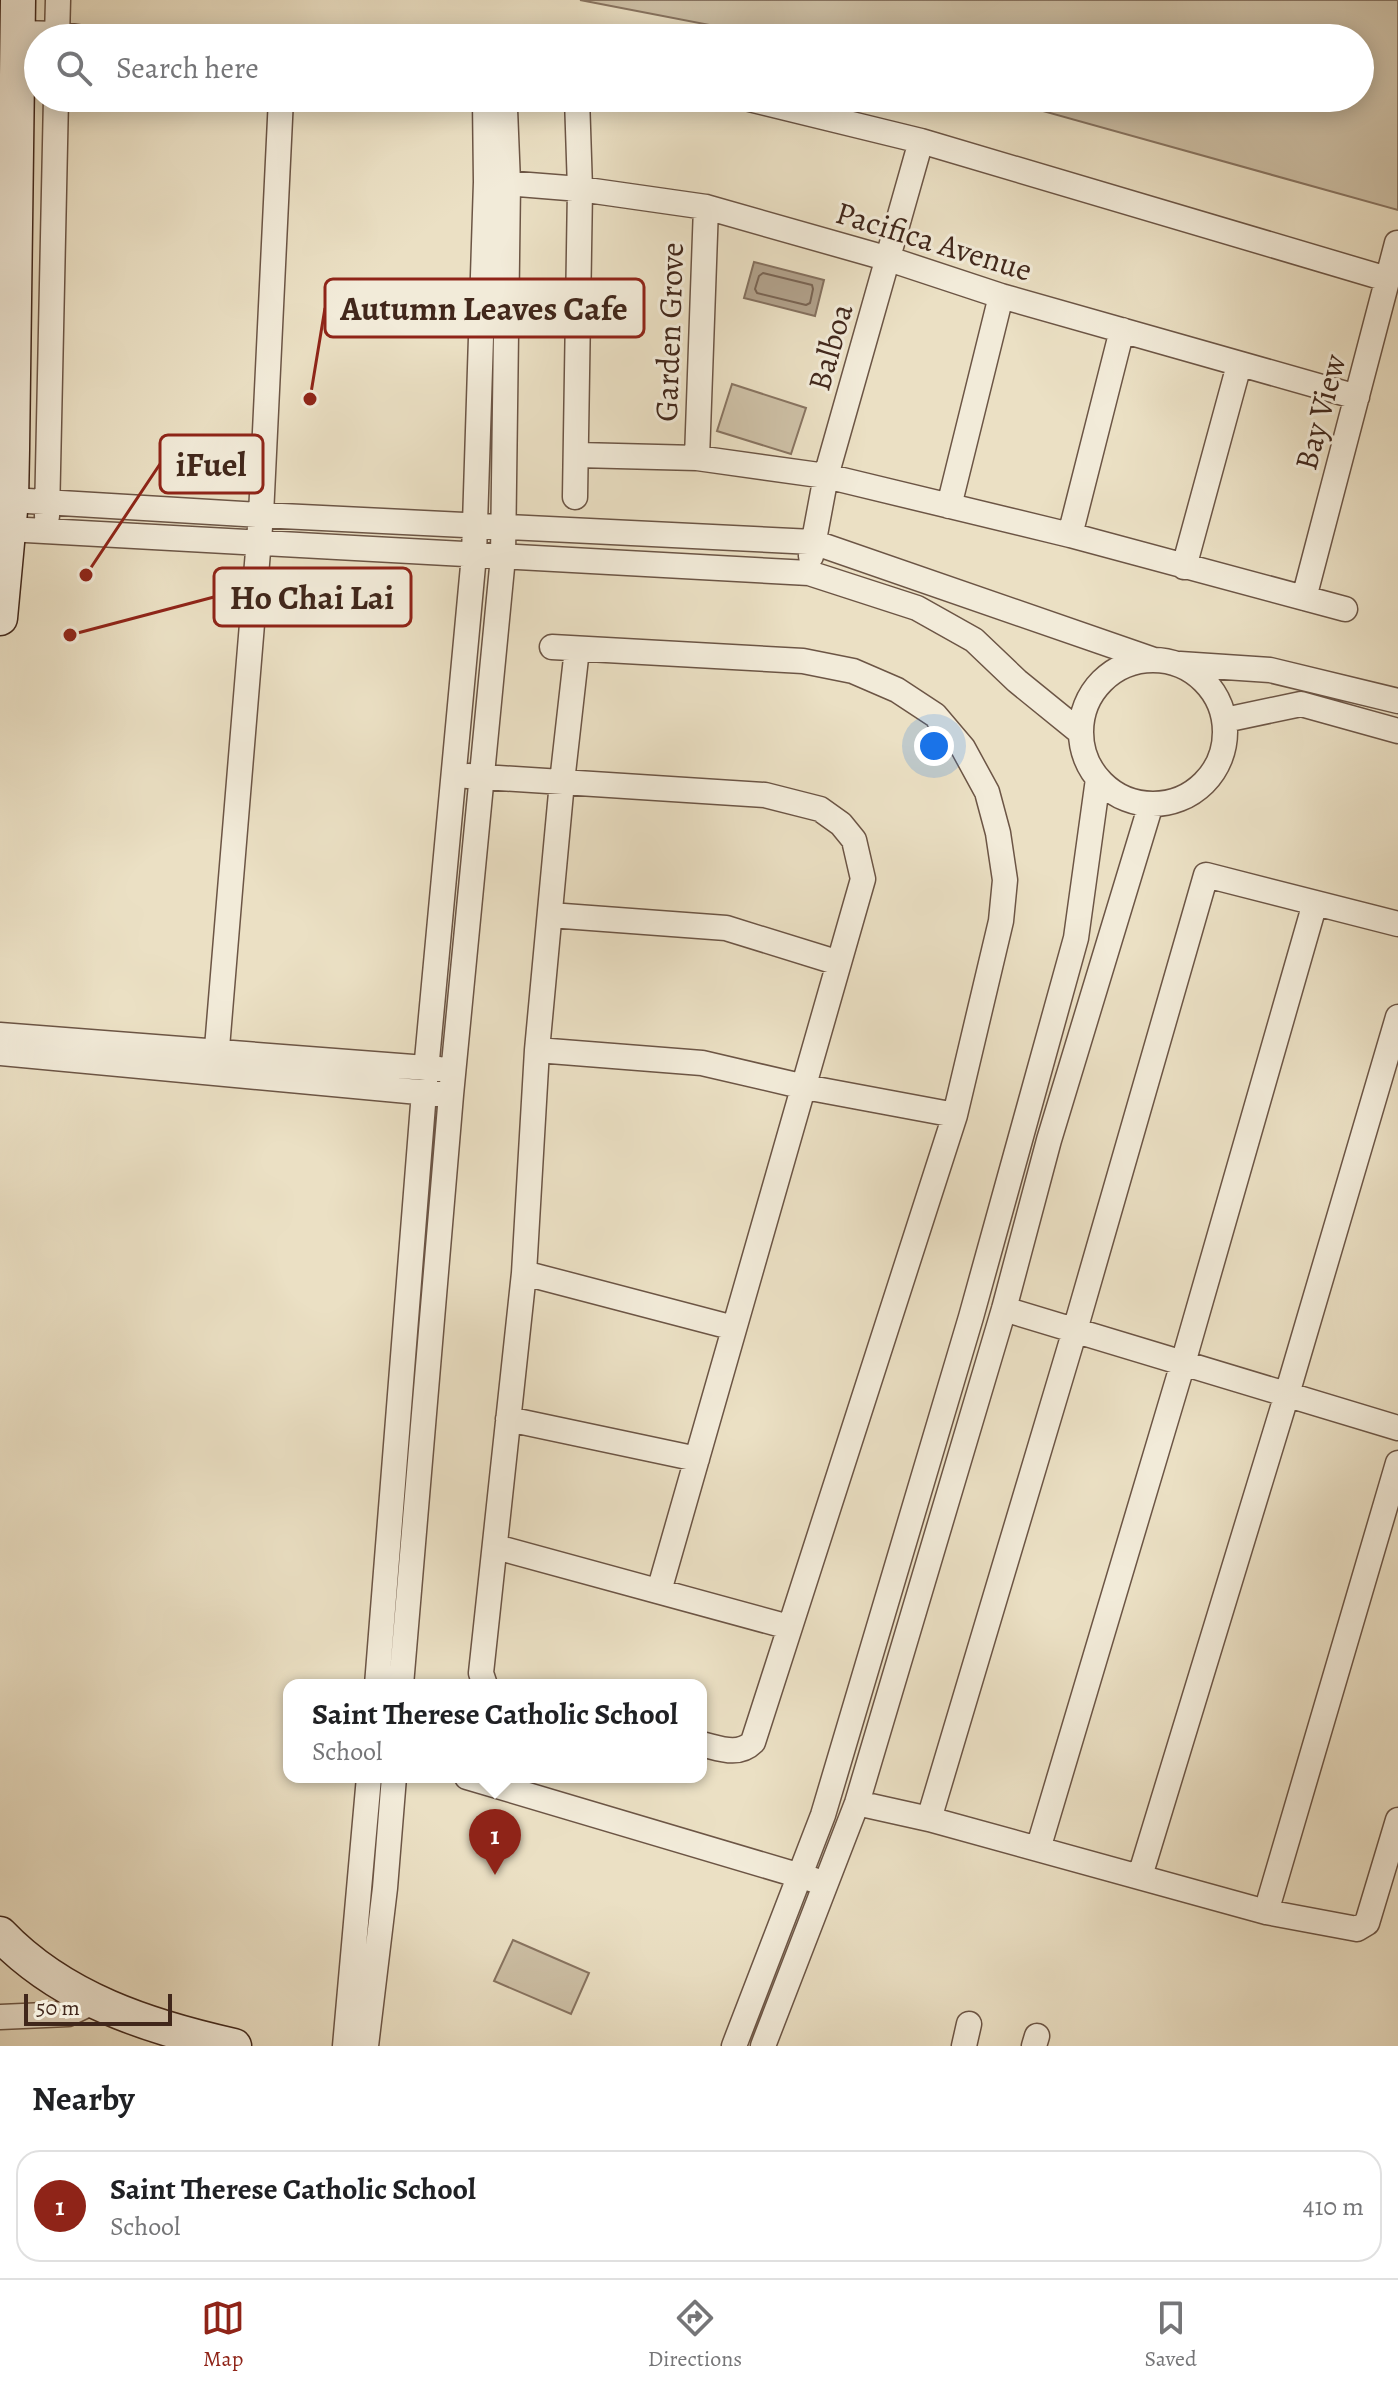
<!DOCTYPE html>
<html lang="en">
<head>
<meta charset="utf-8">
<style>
	body { margin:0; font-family:Alegreya,serif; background:#f6f6f6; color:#202124 }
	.scale { position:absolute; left:24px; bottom:20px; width:148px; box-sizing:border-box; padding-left:8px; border:4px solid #41271b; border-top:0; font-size:22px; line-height:28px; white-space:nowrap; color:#41271b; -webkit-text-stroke:6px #f2ebd9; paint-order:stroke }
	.you { position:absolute; left:934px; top:746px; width:28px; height:28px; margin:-20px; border:6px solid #fff; border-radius:50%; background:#1a73e8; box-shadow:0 0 0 12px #1a73e833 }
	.badge { display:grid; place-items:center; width:52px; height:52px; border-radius:50%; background:#8f2418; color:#fff; font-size:26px; font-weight:700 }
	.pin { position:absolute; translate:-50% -66px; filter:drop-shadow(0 2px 4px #0008) }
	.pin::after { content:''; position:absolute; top:42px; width:28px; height:24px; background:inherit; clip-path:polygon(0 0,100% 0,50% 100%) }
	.popup { position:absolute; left:283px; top:1679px; width:424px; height:104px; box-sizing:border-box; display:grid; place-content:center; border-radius:16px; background:#fff; filter:drop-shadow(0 2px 6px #0005); font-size:26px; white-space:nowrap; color:#757577 }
	.popup b { font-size:30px; color:#202124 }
	.popup::after { content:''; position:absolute; left:50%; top:100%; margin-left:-16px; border:16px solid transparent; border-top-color:#fff }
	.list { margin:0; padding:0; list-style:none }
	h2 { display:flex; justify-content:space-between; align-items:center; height:104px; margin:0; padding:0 32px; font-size:34px }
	h2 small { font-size:26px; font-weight:400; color:#757577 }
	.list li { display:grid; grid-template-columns:52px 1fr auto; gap:24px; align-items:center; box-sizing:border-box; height:112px; margin:0 16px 16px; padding:0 16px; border:2px solid #e0e0e0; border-radius:24px }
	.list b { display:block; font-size:30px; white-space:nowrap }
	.list p { margin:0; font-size:26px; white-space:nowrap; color:#757577 }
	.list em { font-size:26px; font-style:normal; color:#757577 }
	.icon { flex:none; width:44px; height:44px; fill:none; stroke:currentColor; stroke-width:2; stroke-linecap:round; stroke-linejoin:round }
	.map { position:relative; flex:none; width:1398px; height:2046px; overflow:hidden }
	.search { position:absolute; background:#fff; box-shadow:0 4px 20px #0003; left:24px; right:24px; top:24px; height:88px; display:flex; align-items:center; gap:20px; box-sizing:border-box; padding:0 28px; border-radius:44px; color:#757577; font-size:30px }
	.sheet { height:232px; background:#fff }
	nav { display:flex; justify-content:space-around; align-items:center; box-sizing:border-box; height:112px; border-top:2px solid #e0e0e0; background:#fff; font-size:22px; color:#757577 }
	nav a { display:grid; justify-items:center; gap:4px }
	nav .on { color:#8f2418 }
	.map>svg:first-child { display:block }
</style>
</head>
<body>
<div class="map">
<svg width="1398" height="2046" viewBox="0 0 1398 2046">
	<rect width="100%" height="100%" fill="#ebe0c4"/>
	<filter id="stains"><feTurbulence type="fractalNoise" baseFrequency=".0025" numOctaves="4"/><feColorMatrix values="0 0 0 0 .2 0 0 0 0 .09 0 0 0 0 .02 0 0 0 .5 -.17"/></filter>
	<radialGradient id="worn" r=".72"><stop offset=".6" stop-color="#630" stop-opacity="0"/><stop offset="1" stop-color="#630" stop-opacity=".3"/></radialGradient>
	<!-- green -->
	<path fill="#cec1a7" stroke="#887461" stroke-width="2" d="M 580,0 L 1398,0 L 1398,210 L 996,98 L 1360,98 L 1360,38 L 777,38 Z
		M 732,384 L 806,408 L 791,454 L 717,431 Z
		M 513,1940 L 589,1973 L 571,2014 L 494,1981 Z"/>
	<!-- water -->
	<path fill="#b1a18b" stroke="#84705e" stroke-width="2" d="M 754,262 L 824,280 L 815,316 L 744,298 Z"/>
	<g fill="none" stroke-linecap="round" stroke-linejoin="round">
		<!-- shore -->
		<path stroke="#796453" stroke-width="2" d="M 763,273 L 812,285 L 813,289 L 810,303 L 806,305 L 757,293 L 755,289 L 759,276 Z"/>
		<!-- minor casing -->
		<g stroke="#6c5545" stroke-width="27">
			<path id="minor" d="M 18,33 L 58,34 L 84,38
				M 57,38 L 58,0
				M 745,98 L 921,141 L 1387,279
				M 492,182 L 580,189 L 706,207 L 889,259 L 1001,296 L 1357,397
				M 578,455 L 697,458 L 826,476 L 1070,535 L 1345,609
				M 697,458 L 706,207
				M 575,497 L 580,189 L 577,98
				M 11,500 L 261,515 L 813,542 L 1154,660
				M 949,506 L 1001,296
				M 47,516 L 56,98
				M 8,529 L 809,573 L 917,608 L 974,640 L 1017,681 L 1081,733
				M 1070,535 L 1122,330
				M 811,556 L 826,476 L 921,141
				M 1184,567 L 1239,365
				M 1304,598 L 1397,243
				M 552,647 L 803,661 L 853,671 L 897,690 L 935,715 L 963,748 L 987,792 L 998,833 L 1005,880 L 1001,921 L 955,1115 L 753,1742 C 738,1757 719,1748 701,1744
				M1081 732a72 72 0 1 1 144 0a72 72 0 1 1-144 0Z
				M 1180,664 L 1270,670 L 1398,701
				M 1225,720 L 1301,704 L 1398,731
				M 468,776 L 765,795 L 820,809 L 841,824 L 854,840 L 863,879 L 659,1591
				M 550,915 L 726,928 L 839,963
				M 0,1035 L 439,1069
				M 537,1050 L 702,1063 L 805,1087 L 955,1115
				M 0,1053 L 440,1094
				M 215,1072 L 261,515 L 281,98
				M 524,1273 L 734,1328
				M 1004,1309 L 1398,1428
				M 508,1419 L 697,1459
				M 496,1547 L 789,1627
				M 377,1685 L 424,1092 L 474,555 L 486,182 L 485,100
				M 401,1685 L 451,1095 L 503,557 L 508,183 L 505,109 L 499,103 L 473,98
				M 485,1685 L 481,1673 L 524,1273 L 537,1050 L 562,782 L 577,649
				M 467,1777 L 814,1880
				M 857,1803 L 929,1819 L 1266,1912 L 1357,1929 L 1367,1923 L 1398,1820
				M 929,1819 L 1075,1330 L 1206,875 L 1398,924
				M 1038,1849 L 1183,1363 L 1315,903
				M 1140,1876 L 1287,1394 L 1398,1017
				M 1266,1912 L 1398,1463
				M 0,2017 L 68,2014 L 93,2002
				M 345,2046 L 369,1777
				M 366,2046 L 385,1888 L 394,1777
				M 734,2046 L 823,1815 L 971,1317 L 1076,938 L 1098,779
				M 763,2046 L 857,1803 L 1004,1309 L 1049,1140 L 1151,804
				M 964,2046 L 969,2024
				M 1034,2046 L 1037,2036"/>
		</g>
		<!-- secondary casing -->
		<g stroke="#41271b" stroke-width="37">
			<path id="secondary" d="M 0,618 L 11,500 L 12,450 L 18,0
				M 0,1934 C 62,1999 149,2027 234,2046"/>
		</g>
		<!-- minor -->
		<use href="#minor" stroke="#f2ebd9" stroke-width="24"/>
		<!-- secondary -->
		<use href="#secondary" stroke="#f2ebd9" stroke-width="34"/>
	</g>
	<g text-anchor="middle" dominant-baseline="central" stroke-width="6" stroke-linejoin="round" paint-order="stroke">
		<!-- street labels -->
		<g font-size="32" fill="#41271b" stroke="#f2ebd9">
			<text transform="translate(934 241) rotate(17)">Pacifica Avenue</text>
			<text transform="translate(669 332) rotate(-88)">Garden Grove</text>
			<text transform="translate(830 347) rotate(-74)">Balboa</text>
			<text transform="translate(1320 412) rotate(-75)">Bay View</text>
		</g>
	</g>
	<!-- callouts -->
	<path fill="none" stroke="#8f2418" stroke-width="3" d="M310 399L325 308M86 575L160 464M70 635L214 597"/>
	<g fill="#8f2418" stroke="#f2ebd9" stroke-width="3">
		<circle cx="310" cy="399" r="8"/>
		<circle cx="86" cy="575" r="8"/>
		<circle cx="70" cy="635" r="8"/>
	</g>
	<g fill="#f2ebd9" stroke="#8f2418" stroke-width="3">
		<rect x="325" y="279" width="319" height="58" rx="8"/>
		<rect x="160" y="435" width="103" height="58" rx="8"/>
		<rect x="214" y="568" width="197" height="58" rx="8"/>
	</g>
	<g font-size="34" text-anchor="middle" font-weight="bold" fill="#41271b">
		<text x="484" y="320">Autumn Leaves Cafe</text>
		<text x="211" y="476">iFuel</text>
		<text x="312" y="609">Ho Chai Lai</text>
	</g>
	<rect width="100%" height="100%" filter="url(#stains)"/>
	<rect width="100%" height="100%" fill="url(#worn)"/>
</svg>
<div class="scale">50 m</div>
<div class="you"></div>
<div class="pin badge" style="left:495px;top:1875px">1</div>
<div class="popup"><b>Saint Therese Catholic School</b>School</div>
<div class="search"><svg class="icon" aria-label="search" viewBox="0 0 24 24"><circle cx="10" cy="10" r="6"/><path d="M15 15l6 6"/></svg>Search here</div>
</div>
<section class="sheet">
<h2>Nearby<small></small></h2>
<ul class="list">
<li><span class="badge">1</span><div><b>Saint Therese Catholic School</b><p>School</p></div><em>410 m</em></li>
</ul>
</section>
<nav>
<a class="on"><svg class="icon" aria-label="map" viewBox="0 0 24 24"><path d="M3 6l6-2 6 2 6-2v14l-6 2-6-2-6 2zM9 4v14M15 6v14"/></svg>Map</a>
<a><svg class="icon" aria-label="directions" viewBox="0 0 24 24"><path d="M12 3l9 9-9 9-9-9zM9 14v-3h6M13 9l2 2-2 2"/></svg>Directions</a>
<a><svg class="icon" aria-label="saved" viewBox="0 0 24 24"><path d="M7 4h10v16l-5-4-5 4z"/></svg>Saved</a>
</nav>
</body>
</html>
